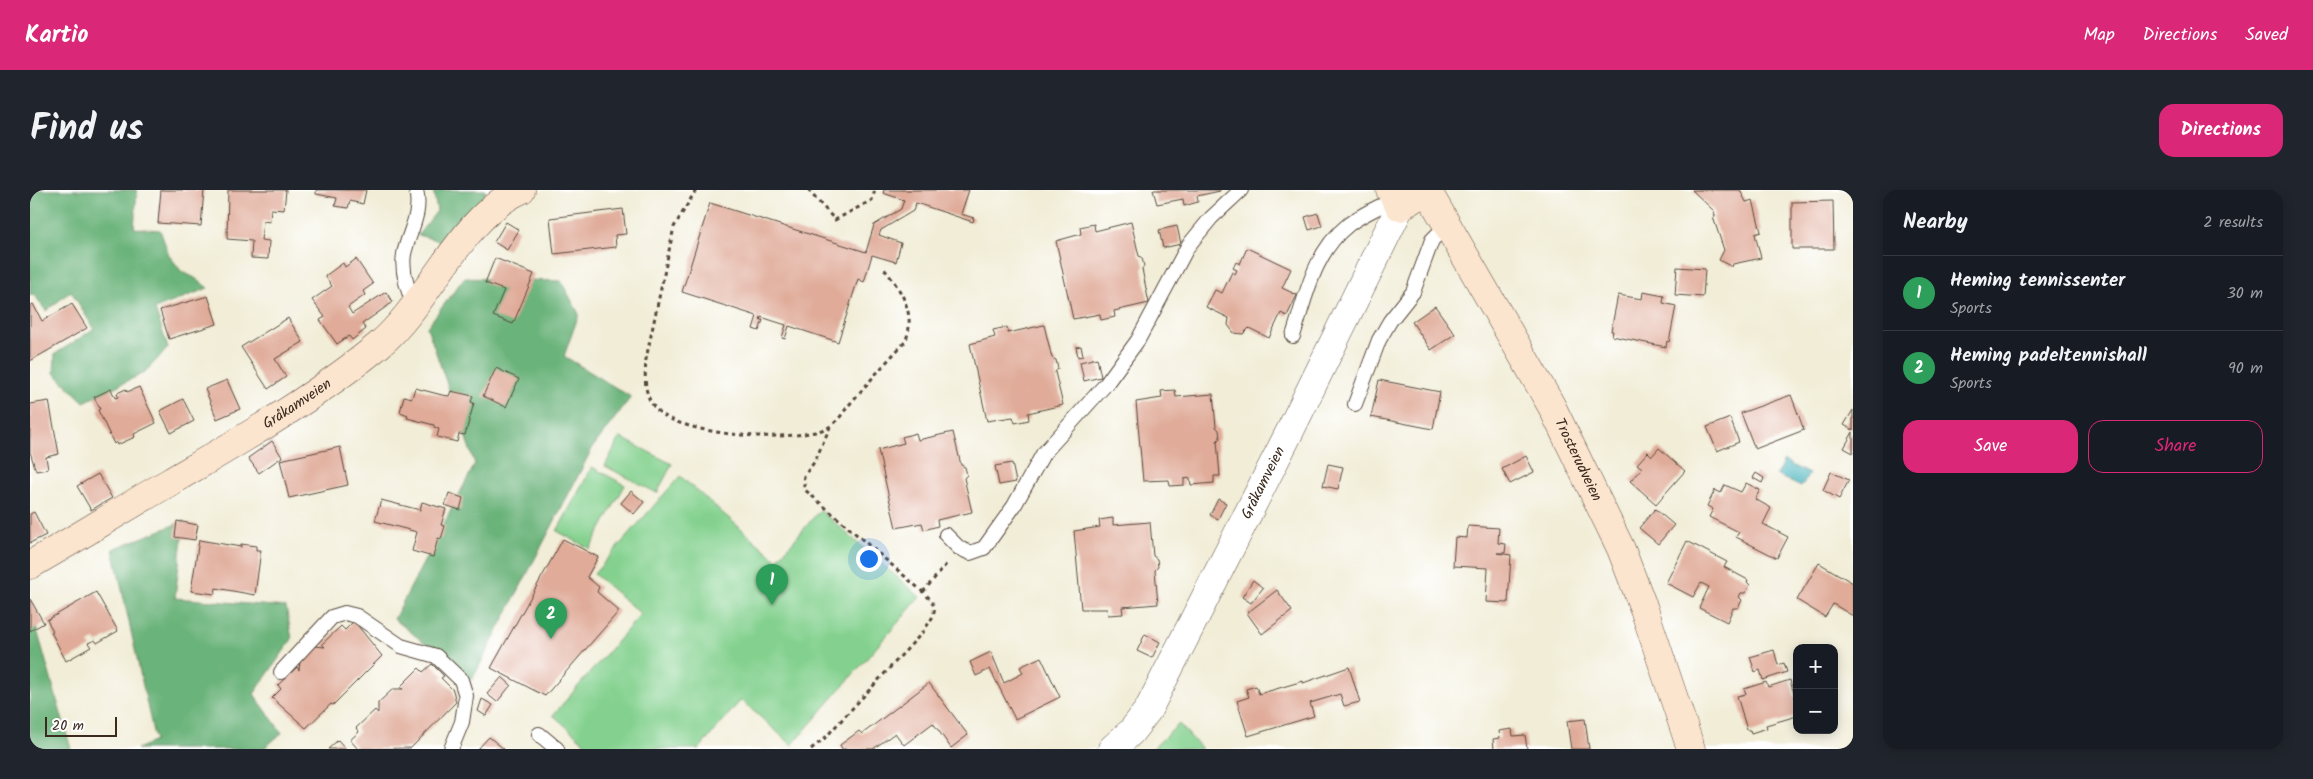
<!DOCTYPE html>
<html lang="en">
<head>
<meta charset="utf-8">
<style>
	body { margin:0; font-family:Kalam,sans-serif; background:#20242c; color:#f1f3f6 }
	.controls { position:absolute; right:15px; bottom:15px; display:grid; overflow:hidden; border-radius:10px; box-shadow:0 2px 12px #0003 }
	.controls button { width:45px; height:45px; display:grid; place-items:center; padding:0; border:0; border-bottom:1px solid #363941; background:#171b24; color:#f1f3f6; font:25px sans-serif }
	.scale { position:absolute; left:15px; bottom:12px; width:72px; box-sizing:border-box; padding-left:5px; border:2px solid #3b2a1e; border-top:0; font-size:14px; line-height:18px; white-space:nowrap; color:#3b2a1e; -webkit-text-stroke:4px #fff; paint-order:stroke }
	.you { position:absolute; left:838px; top:368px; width:18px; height:18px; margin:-12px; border:4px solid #fff; border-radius:50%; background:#1a73e8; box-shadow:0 0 0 8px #1a73e833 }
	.badge { display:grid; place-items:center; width:32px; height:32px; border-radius:50%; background:#db2777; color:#fff; font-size:16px; font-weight:700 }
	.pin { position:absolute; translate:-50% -41px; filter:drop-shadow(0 1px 2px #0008) }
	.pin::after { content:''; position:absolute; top:26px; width:18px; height:15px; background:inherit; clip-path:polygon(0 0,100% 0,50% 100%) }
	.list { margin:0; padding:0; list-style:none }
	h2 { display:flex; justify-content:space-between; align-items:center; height:65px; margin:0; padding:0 20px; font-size:21px }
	h2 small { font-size:16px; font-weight:400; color:#9ea1a6 }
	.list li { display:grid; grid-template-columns:32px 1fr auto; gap:15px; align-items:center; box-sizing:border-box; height:75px; padding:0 20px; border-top:1px solid #363941 }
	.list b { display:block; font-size:19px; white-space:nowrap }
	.list p { margin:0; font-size:16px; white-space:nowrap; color:#9ea1a6 }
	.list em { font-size:16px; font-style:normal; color:#9ea1a6 }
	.actions { display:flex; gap:10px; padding:15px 20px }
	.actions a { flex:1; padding:11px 0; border:1px solid #db2777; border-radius:15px; text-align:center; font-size:18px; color:#db2777 }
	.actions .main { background:#db2777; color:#fff }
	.map { position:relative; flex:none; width:1823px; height:559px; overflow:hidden; border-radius:15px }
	header { display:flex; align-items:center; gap:30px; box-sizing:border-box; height:70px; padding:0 25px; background:#db2777; color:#fff }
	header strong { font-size:24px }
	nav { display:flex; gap:28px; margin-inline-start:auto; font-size:18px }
	.intro { display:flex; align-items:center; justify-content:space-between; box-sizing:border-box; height:120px; padding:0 30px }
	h1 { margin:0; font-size:35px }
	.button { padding:12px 22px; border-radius:15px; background:#db2777; color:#fff; font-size:18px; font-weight:700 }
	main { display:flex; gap:30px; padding:0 30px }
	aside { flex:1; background:#171b24; border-radius:15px; box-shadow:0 2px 12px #0003 }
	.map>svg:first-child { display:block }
</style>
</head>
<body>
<header>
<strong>Kartio</strong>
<nav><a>Map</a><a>Directions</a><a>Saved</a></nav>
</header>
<div class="intro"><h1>Find us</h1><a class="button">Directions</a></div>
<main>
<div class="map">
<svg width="1823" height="559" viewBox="0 0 1823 559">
	<rect width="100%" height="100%" fill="#fff"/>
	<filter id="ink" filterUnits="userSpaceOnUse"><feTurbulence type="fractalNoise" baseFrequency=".02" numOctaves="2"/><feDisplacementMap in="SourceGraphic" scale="10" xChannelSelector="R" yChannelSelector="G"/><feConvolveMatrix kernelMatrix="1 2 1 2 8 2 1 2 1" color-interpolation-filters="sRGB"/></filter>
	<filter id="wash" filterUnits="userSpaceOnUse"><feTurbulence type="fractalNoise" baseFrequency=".0096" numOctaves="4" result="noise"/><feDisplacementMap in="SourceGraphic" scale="20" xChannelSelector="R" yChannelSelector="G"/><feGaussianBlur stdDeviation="1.12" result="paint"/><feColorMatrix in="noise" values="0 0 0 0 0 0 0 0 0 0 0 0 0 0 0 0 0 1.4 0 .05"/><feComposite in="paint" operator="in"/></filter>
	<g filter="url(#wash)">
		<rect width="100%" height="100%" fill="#f1edd7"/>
		<!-- green -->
		<path fill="#84d18f" stroke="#607e56" d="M 590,247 L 642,274 L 627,303 L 575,276 Z
			M 562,277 L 595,295 L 560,359 L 527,341 Z
			M 650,286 L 747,370 L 790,320 L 890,407 L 762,555 L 711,510 L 669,559 L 562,559 L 523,525 L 611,424 L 564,384 Z
			M 1149,534 L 1172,559 L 1122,559 Z"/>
		<!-- forest -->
		<path fill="#6bb37a" stroke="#536e4c" d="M 0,0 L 107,0 L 104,38 L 130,40 L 139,65 L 151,81 L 165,88 L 178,98 L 125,119 L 138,158 L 114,183 L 54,212 L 24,183 L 25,164 L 64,139 L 41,101 L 16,121 L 4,104 L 0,106 Z
			M 403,0 L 455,0 L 456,5 L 417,53 L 388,45 L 407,21 Z
			M 434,88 L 531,91 L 549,124 L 534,166 L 601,207 L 563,257 L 442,490 L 364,429 L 445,274 L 397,137 Z
			M 154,331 L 145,408 L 256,417 L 262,449 L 224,504 L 252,543 L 233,559 L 107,559 L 125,551 L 83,359 Z
			M 0,419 L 1,419 L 41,559 L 0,559 Z"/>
		<!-- water -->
		<path fill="#40b0ba" stroke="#3e6d6c" d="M 1754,271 L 1779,284 L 1771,297 L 1746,285 Z"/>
		<g id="blocks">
			<!-- building -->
			<path fill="#e0ab99" d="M 131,0 L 174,0 L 171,36 L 128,33 Z
				M 198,0 L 256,0 L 254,20 L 241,19 L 240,32 L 233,31 L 231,50 L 239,51 L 238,69 L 221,68 L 222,51 L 197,49 Z
				M 286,0 L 336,0 L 333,14 L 320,11 L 318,18 L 305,16 L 307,8 L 286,4 Z
				M 854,0 L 939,0 L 931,24 L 944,28 L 943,32 L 886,13 L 883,21 L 851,40 L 849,45 L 871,53 L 866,72 L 842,65 L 834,92 L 828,89 L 808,152 L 759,136 L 755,149 L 752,148 L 756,135 L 731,127 L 730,130 L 733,130 L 729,141 L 723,139 L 727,126 L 652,102 L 680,13 L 836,62 L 844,35 L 871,19 L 874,10 L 853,3 Z
				M 1123,0 L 1190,0 L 1190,1 L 1167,6 L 1168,12 L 1154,16 L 1153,9 L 1127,14 Z
				M 1662,0 L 1710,0 L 1716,12 L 1723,10 L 1731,42 L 1725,44 L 1731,68 L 1703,74 L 1702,77 L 1689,70 L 1694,60 L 1683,27 L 1685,26 L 1684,21 Z
				M 1803,11 L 1804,59 L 1762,59 L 1762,12 Z
				M 593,19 L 596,44 L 585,45 L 586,57 L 524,64 L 520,28 Z
				M 1288,23 L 1292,36 L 1279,40 L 1275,27 Z
				M 476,32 L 489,40 L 477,60 L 464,52 Z
				M 1101,32 L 1109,66 L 1112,68 L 1114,76 L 1112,79 L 1119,113 L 1084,121 L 1085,127 L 1071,130 L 1070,124 L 1043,129 L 1026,51 L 1051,44 L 1050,37 L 1064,34 L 1065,41 Z
				M 1147,36 L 1151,54 L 1133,58 L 1129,40 Z
				M 1217,58 L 1261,79 L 1252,98 L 1267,105 L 1257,126 L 1251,123 L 1239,148 L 1219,138 L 1213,144 L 1204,143 L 1198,135 L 1199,128 L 1176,117 L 1185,100 L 1192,103 L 1202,82 L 1205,84 L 1207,80 L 1203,78 L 1206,72 L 1210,74 Z
				M 465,68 L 504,84 L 483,134 L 463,126 L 474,100 L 455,93 Z
				M 326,69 L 343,94 L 333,101 L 335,105 L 318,117 L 322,124 L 356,102 L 363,112 L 332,134 L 336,139 L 322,150 L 319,146 L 307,154 L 290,130 L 295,127 L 282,110 L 302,96 L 295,86 L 313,73 L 315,77 Z
				M 1647,77 L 1675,79 L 1673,107 L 1645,105 Z
				M 1613,102 L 1634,106 L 1633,113 L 1646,116 L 1639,152 L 1637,151 L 1636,157 L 1582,146 L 1583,141 L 1581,141 L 1588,105 L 1612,109 Z
				M 178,106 L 187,134 L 139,149 L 130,120 Z
				M 3,114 L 12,131 L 42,114 L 57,138 L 0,171 L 0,116 Z
				M 1405,116 L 1425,144 L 1401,160 L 1382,132 Z
				M 258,128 L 273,152 L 245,169 L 256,187 L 238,199 L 211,157 Z
				M 1014,135 L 1022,168 L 1026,170 L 1028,179 L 1025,182 L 1033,215 L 998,223 L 999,230 L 985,233 L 983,227 L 957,231 L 940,154 L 965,147 L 963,140 L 977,137 L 978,143 Z
				M 1051,156 L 1053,166 L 1048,167 L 1046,157 Z
				M 1067,168 L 1071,187 L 1054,191 L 1050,172 Z
				M 466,178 L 489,189 L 476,217 L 453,206 Z
				M 197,190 L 210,219 L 187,229 L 175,199 Z
				M 1349,190 L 1410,202 L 1403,239 L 1341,227 Z
				M 109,197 L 126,233 L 104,244 L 105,247 L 87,255 L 86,252 L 84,254 L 68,220 L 70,219 L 64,207 L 81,199 L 85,208 L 88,207 L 87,203 L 96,199 L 97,202 Z
				M 385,198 L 412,205 L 419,206 L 421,201 L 443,206 L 441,212 L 444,213 L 435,245 L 429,244 L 427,252 L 407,247 L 409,239 L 404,237 L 404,235 L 377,228 L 378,225 L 370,222 L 374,206 L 382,208 Z
				M 1145,200 L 1146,207 L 1183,204 L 1186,237 L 1189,240 L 1190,248 L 1187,251 L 1190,286 L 1184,286 L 1184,293 L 1161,295 L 1160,288 L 1154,289 L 1154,295 L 1140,296 L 1139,290 L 1113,291 L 1106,212 L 1132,208 L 1131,201 Z
				M 1761,205 L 1774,240 L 1725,259 L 1711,223 Z
				M 153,209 L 164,231 L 141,243 L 130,221 Z
				M 19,211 L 29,264 L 16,267 L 18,279 L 6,281 L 0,262 L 0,214 Z
				M 1823,220 L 1823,240 L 1814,235 Z
				M 1700,228 L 1709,252 L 1687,261 L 1677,237 Z
				M 923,242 L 931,275 L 935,277 L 937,285 L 934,288 L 942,322 L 907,330 L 908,336 L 894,340 L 892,333 L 866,338 L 848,260 L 874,253 L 872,247 L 886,243 L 888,250 Z
				M 1823,242 L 1823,263 L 1814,258 Z
				M 242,251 L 252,267 L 229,283 L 218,268 Z
				M 310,257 L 318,295 L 259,308 L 250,270 Z
				M 1629,258 L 1655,281 L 1626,314 L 1600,291 L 1612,278 L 1607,274 L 1618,262 L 1622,266 Z
				M 1496,266 L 1504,282 L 1480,294 L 1472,279 Z
				M 982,273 L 986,292 L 969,295 L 965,276 Z
				M 1298,274 L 1313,277 L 1308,299 L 1293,296 Z
				M 1801,282 L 1819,290 L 1809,309 L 1793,300 Z
				M 1726,283 L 1734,288 L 1732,293 L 1723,288 Z
				M 68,284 L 82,308 L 61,320 L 47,296 Z
				M 1716,293 L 1730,300 L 1725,309 L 1741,318 L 1733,334 L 1758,347 L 1747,368 L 1706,347 L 1709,342 L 1679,327 L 1683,319 L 1677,316 L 1685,300 L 1691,303 L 1695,295 L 1711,302 Z
				M 601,301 L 614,312 L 604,324 L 591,313 Z
				M 419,303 L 433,308 L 430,320 L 415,315 Z
				M 1188,309 L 1196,313 L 1188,329 L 1180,325 Z
				M 351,310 L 390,320 L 392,312 L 416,319 L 411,335 L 415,336 L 411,349 L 408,348 L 403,367 L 382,361 L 387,342 L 345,331 Z
				M 1625,319 L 1644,335 L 1628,354 L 1609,338 Z
				M 4,322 L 16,345 L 0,353 L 0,324 Z
				M 1083,328 L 1083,335 L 1120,332 L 1123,366 L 1127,369 L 1128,377 L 1125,380 L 1128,414 L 1092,417 L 1093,424 L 1078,425 L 1077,419 L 1051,419 L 1044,341 L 1070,337 L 1069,330 Z
				M 147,331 L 168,335 L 165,350 L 145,347 Z
				M 1438,336 L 1469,338 L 1468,353 L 1476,354 L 1475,363 L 1467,363 L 1481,365 L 1478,413 L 1456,412 L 1458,378 L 1423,376 L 1425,347 L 1437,348 Z
				M 533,349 L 568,367 L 557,387 L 569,397 L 567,402 L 589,421 L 515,506 L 461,478 Z
				M 169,350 L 211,357 L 211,354 L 226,356 L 226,360 L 231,360 L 225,405 L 186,398 L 185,404 L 161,401 Z
				M 1657,351 L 1697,372 L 1694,377 L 1718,390 L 1717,392 L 1720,395 L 1715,403 L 1711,403 L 1709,407 L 1712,410 L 1708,418 L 1703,418 L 1697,432 L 1669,418 L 1679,397 L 1671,393 L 1663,407 L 1636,393 Z
				M 1789,373 L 1823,393 L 1823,426 L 1803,414 L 1795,427 L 1767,410 Z
				M 1223,390 L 1233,398 L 1221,413 L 1212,407 Z
				M 1247,400 L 1262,421 L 1232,444 L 1217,423 Z
				M 66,402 L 88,441 L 67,453 L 65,450 L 58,453 L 61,457 L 36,471 L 21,442 L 23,441 L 17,430 Z
				M 0,409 L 14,433 L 0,441 Z
				M 324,431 L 352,466 L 303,515 L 301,514 L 276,538 L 242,508 L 251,499 L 248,495 L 267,477 L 269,480 L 270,471 L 285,456 L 295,457 L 292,454 L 311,436 L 315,440 Z
				M 1115,444 L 1130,452 L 1122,468 L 1107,461 Z
				M 1744,460 L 1748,475 L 1754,473 L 1757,482 L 1733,490 L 1730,480 L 1725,482 L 1720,467 Z
				M 961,462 L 974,493 L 993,483 L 990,477 L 1011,467 L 1030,507 L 985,529 L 960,479 L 946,486 L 940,472 Z
				M 402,474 L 414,486 L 411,488 L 423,500 L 426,512 L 381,558 L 328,559 L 320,550 L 329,542 L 326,538 L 345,520 L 348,523 L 348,513 L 363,499 L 373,499 L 370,497 L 389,478 L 393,482 Z
				M 1319,477 L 1330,512 L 1314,516 L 1310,504 L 1280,513 L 1284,526 L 1218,546 L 1207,511 L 1219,507 L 1216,499 L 1226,496 L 1229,504 L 1273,491 L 1273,493 Z
				M 472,487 L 481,495 L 467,512 L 457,504 Z
				M 1760,490 L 1767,515 L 1767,526 L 1736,535 L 1737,538 L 1721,543 L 1720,540 L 1717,540 L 1707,506 L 1716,504 L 1714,499 L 1736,492 L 1738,497 Z
				M 899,493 L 938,545 L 921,558 L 903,533 L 874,555 L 865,543 L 843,559 L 812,559 L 810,555 L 829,541 L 832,544 Z
				M 452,509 L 463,515 L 456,526 L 448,521 Z
				M 1555,529 L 1559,559 L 1541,559 L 1537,531 Z
				M 1482,539 L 1483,546 L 1495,545 L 1497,559 L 1464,559 L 1463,549 L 1470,548 L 1469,541 Z
				M 459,547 L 474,559 L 448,559 Z
				M 308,550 L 316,559 L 298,559 Z"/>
		</g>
	</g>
	<g filter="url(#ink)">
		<use href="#blocks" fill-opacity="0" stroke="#56473a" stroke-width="1"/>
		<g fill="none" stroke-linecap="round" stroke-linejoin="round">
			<!-- lane casing -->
			<g stroke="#56473a" stroke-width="16">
				<path id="lane" d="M 385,117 C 378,101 371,82 374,64 C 379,41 392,24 386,0
					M 1263,146 C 1276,106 1284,62 1318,35 C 1332,24 1349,17 1365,9
					M 1325,214 L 1349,150 L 1360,131 L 1383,102 L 1402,50 L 1416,36
					M 916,345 L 929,358 L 940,363 L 954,358 L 984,316 L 1013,264 L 1076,194 L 1108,150 L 1158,56 L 1181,28 L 1211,0
					M 251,482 L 302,427 L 315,423 L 327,426 L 371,456 L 406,466 L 431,490 L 436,506 L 432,532 L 421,559
					M 509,544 L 527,559"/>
			</g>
			<!-- street casing -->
			<g stroke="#56473a" stroke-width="29">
				<g id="street">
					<path id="s1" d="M 1082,559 L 1101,542 L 1118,520 L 1260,241 L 1370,17"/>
				</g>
			</g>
			<!-- secondary casing -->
			<g stroke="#56473a" stroke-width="29">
				<g id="secondary">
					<path id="s2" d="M 1360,0 L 1370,17 L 1397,0 L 1521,215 L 1591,359 L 1614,419 L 1661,559"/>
					<path id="s3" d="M 0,375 C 47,348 93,319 140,292 C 211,250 285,208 349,155 C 399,113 431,26 491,0"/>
				</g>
			</g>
			<!-- path -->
			<path stroke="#56473a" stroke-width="3" stroke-dasharray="4 4" stroke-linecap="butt" d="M 666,0 L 644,37 L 616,169 C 615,186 613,205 626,219 C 651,247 767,254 799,237 C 807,233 814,221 819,215 C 838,193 856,172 875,152 C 887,125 871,99 854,79
				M 778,0 L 805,30 L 842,10 L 845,0
				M 893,402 L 918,372
				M 781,559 L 794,549 L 891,444 C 904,426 912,419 893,402 L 774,299 L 774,286 L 785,271 L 800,237"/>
			<!-- lane -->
			<use href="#lane" stroke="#fff" stroke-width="14"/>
			<!-- street -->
			<use href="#street" stroke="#fff" stroke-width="28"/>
			<!-- secondary -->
			<use href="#secondary" stroke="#fce5cf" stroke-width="28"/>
		</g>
	</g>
	<g text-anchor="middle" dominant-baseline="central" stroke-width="4" stroke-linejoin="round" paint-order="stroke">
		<!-- street labels -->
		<g font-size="15" fill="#3b2a1e" stroke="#fff">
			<text stroke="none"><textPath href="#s3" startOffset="312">Gråkamveien</textPath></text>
			<text stroke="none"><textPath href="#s2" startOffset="361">Trosterudveien</textPath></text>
			<text stroke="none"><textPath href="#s1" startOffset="308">Gråkamveien</textPath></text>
		</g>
	</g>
</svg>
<div class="controls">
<button>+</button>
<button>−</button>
</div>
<div class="scale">20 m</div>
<div class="you"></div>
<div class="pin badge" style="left:742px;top:415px;background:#2e9e5b">1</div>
<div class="pin badge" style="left:521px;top:449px;background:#2e9e5b">2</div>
</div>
<aside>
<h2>Nearby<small>2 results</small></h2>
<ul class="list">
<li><span class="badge" style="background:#2e9e5b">1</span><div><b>Heming tennissenter</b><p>Sports</p></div><em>30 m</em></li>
<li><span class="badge" style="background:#2e9e5b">2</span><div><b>Heming padeltennishall</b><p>Sports</p></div><em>90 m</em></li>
</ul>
<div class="actions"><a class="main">Save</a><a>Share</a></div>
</aside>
</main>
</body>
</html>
